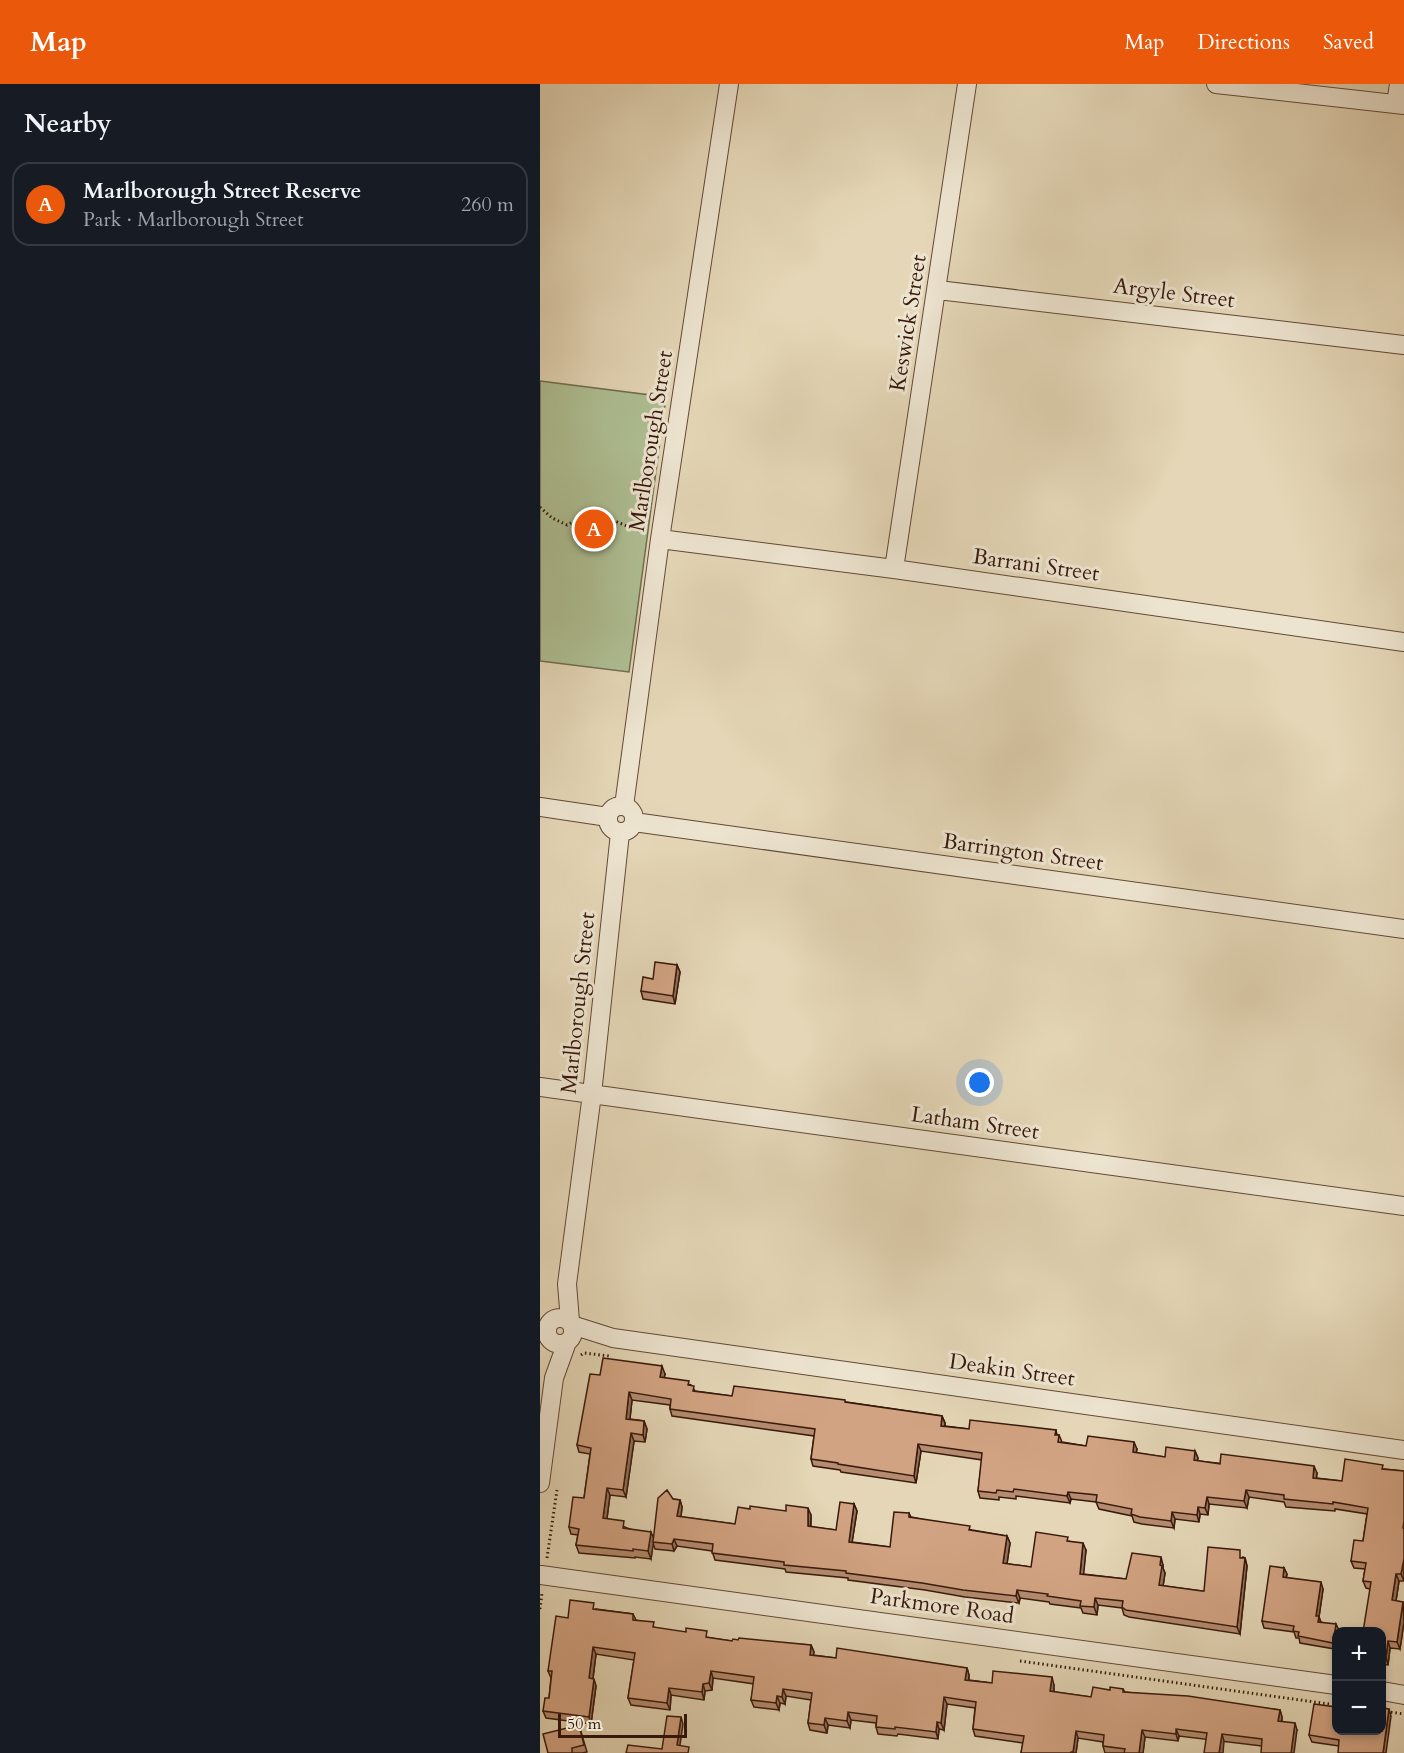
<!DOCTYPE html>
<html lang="en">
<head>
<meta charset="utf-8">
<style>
	body { margin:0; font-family:Cardo,serif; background:#242831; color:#f1f3f6 }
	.controls { position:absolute; right:18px; bottom:18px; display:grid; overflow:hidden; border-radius:12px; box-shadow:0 3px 9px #0003 }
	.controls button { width:54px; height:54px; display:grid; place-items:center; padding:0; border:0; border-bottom:2px solid #363941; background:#171b24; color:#f1f3f6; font:30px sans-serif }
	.scale { position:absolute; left:18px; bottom:15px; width:129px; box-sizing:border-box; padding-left:6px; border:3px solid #38190c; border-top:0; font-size:16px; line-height:21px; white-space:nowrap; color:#38190c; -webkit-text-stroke:4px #ede4d0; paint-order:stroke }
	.you { position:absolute; left:440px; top:999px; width:21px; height:21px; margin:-15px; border:4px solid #fff; border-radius:50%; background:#1a73e8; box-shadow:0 0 0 9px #1a73e833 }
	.badge { display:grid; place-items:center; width:39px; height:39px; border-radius:50%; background:#ea580c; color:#fff; font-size:20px; font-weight:700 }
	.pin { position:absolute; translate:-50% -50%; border:3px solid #fff; box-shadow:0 2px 6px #0006 }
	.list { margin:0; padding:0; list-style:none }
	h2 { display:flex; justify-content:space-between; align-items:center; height:78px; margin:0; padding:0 24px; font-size:26px }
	h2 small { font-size:20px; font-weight:400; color:#9ea1a6 }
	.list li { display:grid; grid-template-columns:39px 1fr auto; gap:18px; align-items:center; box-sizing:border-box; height:84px; margin:0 12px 12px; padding:0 12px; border:2px solid #363941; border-radius:18px }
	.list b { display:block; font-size:22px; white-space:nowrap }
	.list p { margin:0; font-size:20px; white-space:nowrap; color:#9ea1a6 }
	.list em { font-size:20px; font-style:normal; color:#9ea1a6 }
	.map { position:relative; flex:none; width:864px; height:1669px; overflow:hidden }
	header { display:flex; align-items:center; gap:36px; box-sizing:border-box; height:84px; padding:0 30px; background:#ea580c; color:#fff }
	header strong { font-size:28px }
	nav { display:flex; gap:33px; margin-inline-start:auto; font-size:21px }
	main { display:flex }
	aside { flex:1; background:#171b24 }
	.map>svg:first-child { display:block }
</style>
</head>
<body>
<header>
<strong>Map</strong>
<nav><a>Map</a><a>Directions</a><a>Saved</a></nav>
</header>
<main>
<aside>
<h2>Nearby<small></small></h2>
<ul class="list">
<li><span class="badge">A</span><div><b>Marlborough Street Reserve</b><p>Park · Marlborough Street</p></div><em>260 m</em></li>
</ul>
</aside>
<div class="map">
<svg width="864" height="1669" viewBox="0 0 864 1669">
	<rect width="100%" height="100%" fill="#e4d6b6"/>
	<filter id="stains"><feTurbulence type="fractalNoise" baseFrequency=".00333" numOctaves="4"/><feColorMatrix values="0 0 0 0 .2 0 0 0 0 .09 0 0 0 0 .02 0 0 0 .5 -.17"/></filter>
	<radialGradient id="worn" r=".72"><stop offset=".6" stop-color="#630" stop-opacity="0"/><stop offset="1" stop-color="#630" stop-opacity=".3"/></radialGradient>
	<!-- green -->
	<path fill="#aebf93" stroke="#736c50" stroke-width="1.5" d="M 0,297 L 126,313 L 89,588 L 0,577 Z"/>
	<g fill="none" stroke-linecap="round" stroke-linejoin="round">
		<!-- minor casing -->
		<g stroke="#634836" stroke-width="20">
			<path id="minor" d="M 676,0 L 864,21
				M 856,20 L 859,0
				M 398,206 L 864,261
				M 120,455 L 354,485 L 864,558
				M 354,485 L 427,0
				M68 735a13 13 0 1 1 26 0a13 13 0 1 1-26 0Z
				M 84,722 L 120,455 L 189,0
				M 0,723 L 68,733
				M 94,738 L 864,845
				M 0,1003 L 864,1122
				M7 1247a13 13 0 1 1 26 0a13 13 0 1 1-26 0Z
				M 30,1237 L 27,1200 L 52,1010 L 80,749
				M 32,1241 L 73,1254 L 864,1366
				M 0,1399 L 14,1294 L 27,1258
				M 1,1491 L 796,1601
				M 842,1607 L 864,1611"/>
		</g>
		<!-- path -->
		<path stroke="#38190c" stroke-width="3" stroke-dasharray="1.5 3" stroke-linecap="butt" d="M 0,423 L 12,434 L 27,441 L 44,432 L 65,433 L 104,449
			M 41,1271 L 44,1269 L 69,1272
			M 7,1474 L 17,1406
			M 0,1525 L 2,1509
			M 480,1577 L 796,1621
			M 842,1627 L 864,1630"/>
		<!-- minor -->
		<use href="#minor" stroke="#ede4d0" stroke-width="18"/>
	</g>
	<!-- wall -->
	<path fill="#b58c70" stroke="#38190c" stroke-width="1.5" d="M 137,881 L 140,888 L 135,920 L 103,915 L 101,907 L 113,895 Z
		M 125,1290 L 124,1294 L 151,1301 L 155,1307 L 192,1312 L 306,1318 L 402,1332 L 405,1339 L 405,1342 L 429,1345 L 516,1346 L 517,1351 L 519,1351 L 522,1358 L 546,1362 L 597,1365 L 596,1369 L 625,1373 L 655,1367 L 658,1374 L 657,1377 L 777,1389 L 776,1394 L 802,1397 L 844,1385 L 864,1387 L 864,1497 L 859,1497 L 856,1517 L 863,1518 L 864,1520 L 864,1538 L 860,1565 L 850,1564 L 848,1581 L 842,1580 L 842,1548 L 830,1505 L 826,1504 L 823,1497 L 825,1485 L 814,1484 L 811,1477 L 823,1457 L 827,1430 L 795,1425 L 795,1427 L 746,1423 L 744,1418 L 709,1413 L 707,1424 L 669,1420 L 668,1431 L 660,1430 L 659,1438 L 635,1435 L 634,1444 L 602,1440 L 594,1438 L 592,1432 L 559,1425 L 556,1418 L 531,1415 L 530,1419 L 476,1412 L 476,1415 L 459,1413 L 459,1416 L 440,1414 L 438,1407 L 442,1376 L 381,1367 L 376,1399 L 301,1388 L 300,1386 L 273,1382 L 271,1375 L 274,1352 L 132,1332 L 130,1325 L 130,1321 L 92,1316 L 90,1335 L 104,1337 L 107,1345 L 105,1358 L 94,1357 L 86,1413 L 70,1411 L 67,1435 L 87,1444 L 113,1454 L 133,1415 L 140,1416 L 142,1423 L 141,1433 L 195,1440 L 271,1431 L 271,1443 L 296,1446 L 314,1420 L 317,1427 L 312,1458 L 350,1463 L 369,1429 L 371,1433 L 432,1446 L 467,1452 L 470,1459 L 467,1480 L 491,1483 L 529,1457 L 546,1466 L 543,1490 L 586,1495 L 623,1481 L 623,1484 L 625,1489 L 623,1502 L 662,1507 L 664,1507 L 703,1473 L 705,1474 L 707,1482 L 700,1550 L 589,1533 L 584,1531 L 582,1524 L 558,1521 L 557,1531 L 543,1529 L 541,1524 L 510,1520 L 509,1518 L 480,1514 L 479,1519 L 425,1513 L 385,1506 L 308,1496 L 308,1494 L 246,1488 L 245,1485 L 175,1476 L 172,1467 L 137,1462 L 134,1467 L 115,1465 L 113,1459 L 111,1475 L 95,1473 L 95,1474 L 39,1469 L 36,1461 L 38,1451 L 31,1450 L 29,1443 L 44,1414 L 50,1370 L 39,1368 L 37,1361 L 60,1291 Z
		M 744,1484 L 747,1490 L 746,1494 L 783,1505 L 779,1533 L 781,1538 L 799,1546 L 798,1548 L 796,1548 L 795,1565 L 760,1559 L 759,1554 L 756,1554 L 754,1548 L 724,1544 L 722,1537 Z
		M 56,1525 L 93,1530 L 96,1536 L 116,1544 L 170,1554 L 192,1557 L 271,1561 L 274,1568 L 273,1571 L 296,1574 L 427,1584 L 429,1591 L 429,1596 L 452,1599 L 514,1601 L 514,1608 L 551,1613 L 570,1606 L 583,1605 L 585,1608 L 740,1626 L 742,1633 L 742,1638 L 757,1646 L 722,1662 L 639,1652 L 638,1657 L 605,1653 L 603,1669 L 565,1669 L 563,1662 L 563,1658 L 538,1654 L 536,1669 L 481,1669 L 483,1659 L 435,1652 L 433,1645 L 435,1624 L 407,1620 L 404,1646 L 399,1645 L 398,1655 L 358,1650 L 357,1652 L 338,1650 L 336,1643 L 336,1639 L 311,1636 L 310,1644 L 288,1641 L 287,1649 L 270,1646 L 268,1639 L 271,1616 L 246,1612 L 245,1620 L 240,1619 L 239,1626 L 214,1623 L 211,1616 L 214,1600 L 173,1594 L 172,1606 L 165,1607 L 164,1616 L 131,1611 L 130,1626 L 91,1621 L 88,1614 L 94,1576 L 56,1570 L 53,1595 L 56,1602 L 51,1640 L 6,1634 L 3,1627 L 9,1614 L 11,1594 L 8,1587 L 28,1534 Z
		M 851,1632 L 799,1662 L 772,1658 L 769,1651 Z
		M 39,1641 L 47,1668 L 42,1669 L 8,1669 Z"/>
	<!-- shaded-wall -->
	<path fill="#93725b" stroke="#38190c" stroke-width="1.5" d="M 137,881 L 140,888 L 135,920 L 133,912 Z
		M 122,1282 L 125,1290 L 123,1300 L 120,1293 Z
		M 89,1308 L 92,1316 L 89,1342 L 86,1335 Z
		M 402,1332 L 405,1339 L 404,1349 L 401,1342 Z
		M 104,1337 L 107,1345 L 105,1358 L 103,1351 Z
		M 91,1349 L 94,1357 L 86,1413 L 83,1406 Z
		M 594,1358 L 597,1365 L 595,1376 L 593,1368 Z
		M 378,1360 L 381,1367 L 376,1399 L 374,1392 Z
		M 655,1367 L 658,1374 L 656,1384 L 654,1376 Z
		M 774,1382 L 777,1389 L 776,1401 L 773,1394 Z
		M 67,1404 L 70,1411 L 66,1441 L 63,1434 Z
		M 706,1406 L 709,1413 L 707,1424 L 704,1417 Z
		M 528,1408 L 531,1415 L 530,1419 L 527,1412 Z
		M 667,1413 L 669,1420 L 668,1431 L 665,1424 Z
		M 140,1416 L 142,1423 L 140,1440 L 137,1432 Z
		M 314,1420 L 317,1427 L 311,1465 L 309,1458 Z
		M 658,1423 L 660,1430 L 659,1438 L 657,1431 Z
		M 268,1424 L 271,1431 L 270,1450 L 268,1442 Z
		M 632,1428 L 635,1435 L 634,1444 L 631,1437 Z
		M 111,1448 L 114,1455 L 111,1475 L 108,1467 Z
		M 467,1452 L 470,1459 L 466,1486 L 463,1479 Z
		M 134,1455 L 137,1462 L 134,1467 L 132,1460 Z
		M 543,1459 L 546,1466 L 543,1497 L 540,1490 Z
		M 621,1473 L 623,1481 L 623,1484 L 625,1489 L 622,1509 L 619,1501 L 620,1481 Z
		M 705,1474 L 707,1482 L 700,1550 L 697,1543 Z
		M 863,1475 L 864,1476 L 864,1497 L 861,1490 Z
		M 744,1484 L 747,1490 L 745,1500 L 743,1493 Z
		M 856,1490 L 859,1497 L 855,1523 L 852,1516 Z
		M 781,1498 L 783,1505 L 779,1533 L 781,1539 L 781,1544 L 776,1532 Z
		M 477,1506 L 480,1514 L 479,1519 L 476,1512 Z
		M 555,1514 L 558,1521 L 557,1531 L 554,1523 Z
		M 863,1518 L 864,1538 L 860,1565 L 857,1558 Z
		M 796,1540 L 799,1546 L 798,1548 L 796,1548 L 796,1558 L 795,1565 L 793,1559 Z
		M 848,1557 L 850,1564 L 848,1581 L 846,1573 Z
		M 271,1561 L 274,1568 L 272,1578 L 270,1571 Z
		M 53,1563 L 56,1570 L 52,1601 L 49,1594 Z
		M 427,1584 L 429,1591 L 428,1603 L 425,1596 Z
		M 171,1587 L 173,1594 L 172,1606 L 169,1599 Z
		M 512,1593 L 514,1601 L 513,1615 L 510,1607 Z
		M 54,1595 L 56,1602 L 51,1640 L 49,1633 Z
		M 163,1600 L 165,1607 L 164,1616 L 162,1608 Z
		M 129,1604 L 131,1611 L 130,1626 L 127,1619 Z
		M 243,1605 L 246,1612 L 245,1620 L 242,1613 Z
		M 237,1612 L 240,1619 L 239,1626 L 236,1619 Z
		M 404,1613 L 407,1620 L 404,1646 L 401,1639 Z
		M 849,1625 L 851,1632 L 846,1669 L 843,1669 Z
		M 740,1626 L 742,1633 L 741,1644 L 738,1637 Z
		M 308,1628 L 311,1636 L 310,1644 L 307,1637 Z
		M 141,1633 L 143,1640 L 139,1668 L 137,1661 Z
		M 285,1634 L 288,1641 L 287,1649 L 284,1641 Z
		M 397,1638 L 399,1645 L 398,1655 L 396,1648 Z
		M 755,1639 L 757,1646 L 754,1669 L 751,1669 Z
		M 636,1645 L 639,1652 L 638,1657 L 636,1650 Z
		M 602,1646 L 605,1653 L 603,1669 L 599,1669 Z
		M 536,1647 L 538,1654 L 536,1669 L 533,1669 Z
		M 682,1650 L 684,1657 L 683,1669 L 679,1669 Z"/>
	<!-- building -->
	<path fill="#d2a382" stroke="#38190c" stroke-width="1.5" d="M 115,878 L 137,881 L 133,912 L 101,907 L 103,893 L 113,895 Z
		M 63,1274 L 122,1282 L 120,1293 L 149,1297 L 148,1301 L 154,1302 L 153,1307 L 192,1312 L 194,1302 L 305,1316 L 305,1318 L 402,1332 L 401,1342 L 429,1345 L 430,1336 L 516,1346 L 515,1351 L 519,1351 L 518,1358 L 546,1362 L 548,1352 L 594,1358 L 593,1368 L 625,1373 L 626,1363 L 655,1367 L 654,1376 L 680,1380 L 681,1370 L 774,1382 L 773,1394 L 802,1397 L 805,1375 L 843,1381 L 842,1385 L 864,1387 L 864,1437 L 863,1444 L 864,1445 L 864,1475 L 861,1490 L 856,1490 L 852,1516 L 863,1518 L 857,1558 L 848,1557 L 846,1573 L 842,1573 L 842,1548 L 823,1548 L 831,1498 L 823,1497 L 826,1479 L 811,1477 L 814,1456 L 823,1457 L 828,1424 L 793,1418 L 793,1420 L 744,1415 L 744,1411 L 706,1406 L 704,1417 L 667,1413 L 665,1424 L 658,1423 L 657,1431 L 632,1428 L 631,1437 L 600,1433 L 591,1430 L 592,1425 L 556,1418 L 557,1411 L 528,1408 L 527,1412 L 474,1405 L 473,1408 L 457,1406 L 456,1409 L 438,1407 L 442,1369 L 378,1360 L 374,1392 L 298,1380 L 298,1379 L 271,1375 L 275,1345 L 130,1325 L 131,1315 L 89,1308 L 86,1335 L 104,1337 L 103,1351 L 91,1349 L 83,1406 L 67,1404 L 63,1434 L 84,1437 L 83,1444 L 111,1448 L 108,1467 L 93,1465 L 93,1467 L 36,1461 L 39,1445 L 29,1443 L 33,1413 L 44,1414 L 51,1364 L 37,1361 L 50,1290 L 60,1291 Z
		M 127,1406 L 133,1415 L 140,1416 L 137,1432 L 195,1440 L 198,1423 L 210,1425 L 210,1422 L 246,1427 L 246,1421 L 268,1424 L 268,1442 L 296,1446 L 300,1418 L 314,1420 L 309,1458 L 350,1463 L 354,1428 L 369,1429 L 369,1433 L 430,1442 L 429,1446 L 467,1452 L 463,1479 L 491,1483 L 496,1448 L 528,1453 L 527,1457 L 543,1459 L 540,1490 L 586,1495 L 592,1469 L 607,1471 L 621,1473 L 620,1481 L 622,1482 L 619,1501 L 662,1507 L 664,1507 L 668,1463 L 700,1466 L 700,1474 L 705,1474 L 697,1543 L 586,1526 L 582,1523 L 583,1517 L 555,1514 L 554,1523 L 540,1522 L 541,1517 L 507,1512 L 508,1510 L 477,1506 L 476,1512 L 423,1506 L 382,1499 L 306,1489 L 306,1487 L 244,1481 L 244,1478 L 172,1469 L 173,1460 L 134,1455 L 132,1460 L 113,1458 L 118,1414 Z
		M 730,1482 L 744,1484 L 743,1493 L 781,1498 L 776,1532 L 779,1532 L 778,1538 L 796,1540 L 793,1559 L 758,1552 L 759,1548 L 753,1547 L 754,1542 L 722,1537 Z
		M 30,1516 L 54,1519 L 53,1525 L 93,1530 L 93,1536 L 114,1538 L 113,1543 L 146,1548 L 146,1544 L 167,1547 L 166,1553 L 192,1557 L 193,1555 L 198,1556 L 199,1554 L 271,1561 L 270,1571 L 296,1574 L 297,1564 L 427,1584 L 425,1596 L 452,1599 L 453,1587 L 512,1593 L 510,1607 L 551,1613 L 553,1603 L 570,1606 L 570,1603 L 583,1605 L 583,1608 L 648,1612 L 740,1626 L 738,1637 L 755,1639 L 751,1669 L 721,1669 L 722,1655 L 682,1650 L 679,1669 L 664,1669 L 667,1649 L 636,1645 L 636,1650 L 602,1646 L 599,1669 L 584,1669 L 585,1665 L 563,1662 L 564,1651 L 536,1647 L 533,1668 L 531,1668 L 530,1669 L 481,1669 L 484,1652 L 433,1645 L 436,1618 L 404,1613 L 401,1639 L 397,1638 L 396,1648 L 355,1643 L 355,1645 L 336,1643 L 337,1632 L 308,1628 L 307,1637 L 285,1634 L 284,1641 L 268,1639 L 272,1609 L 243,1605 L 242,1613 L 237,1612 L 236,1619 L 211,1616 L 214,1593 L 171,1587 L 169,1599 L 163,1600 L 162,1608 L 129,1604 L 127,1619 L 88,1614 L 95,1569 L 53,1563 L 49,1594 L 54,1595 L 49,1633 L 3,1627 L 5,1614 L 9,1614 L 12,1587 L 8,1587 L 16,1532 L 28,1534 Z
		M 774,1620 L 796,1623 L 796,1647 L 842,1647 L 842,1624 L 849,1625 L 843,1669 L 798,1669 L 799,1656 L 769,1651 Z
		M 127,1632 L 141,1633 L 137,1661 L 149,1663 L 148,1669 L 86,1669 L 88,1661 L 122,1665 Z
		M 39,1641 L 44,1661 L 32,1664 L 32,1669 L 8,1669 L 3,1650 Z"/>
	<g text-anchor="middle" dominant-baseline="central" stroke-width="6" stroke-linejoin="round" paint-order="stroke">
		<!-- street labels -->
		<g font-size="22" fill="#38190c" stroke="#ede4d0">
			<text transform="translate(634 209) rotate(7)">Argyle Street</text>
			<text transform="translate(368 239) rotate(-81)">Keswick Street</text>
			<text transform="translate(111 357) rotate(-81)">Marlborough Street</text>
			<text transform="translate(496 481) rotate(8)">Barrani Street</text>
			<text transform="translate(483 768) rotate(8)">Barrington Street</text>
			<text transform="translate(38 919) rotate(-84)">Marlborough Street</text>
			<text transform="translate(435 1039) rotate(8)">Latham Street</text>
			<text transform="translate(472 1286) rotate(8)">Deakin Street</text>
			<text transform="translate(402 1522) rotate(8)">Parkmore Road</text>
		</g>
	</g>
	<rect width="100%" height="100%" filter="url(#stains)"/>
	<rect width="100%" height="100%" fill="url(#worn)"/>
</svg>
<div class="controls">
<button>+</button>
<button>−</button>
</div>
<div class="scale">50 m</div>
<div class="you"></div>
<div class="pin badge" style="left:54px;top:445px">A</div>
</div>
</main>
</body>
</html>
